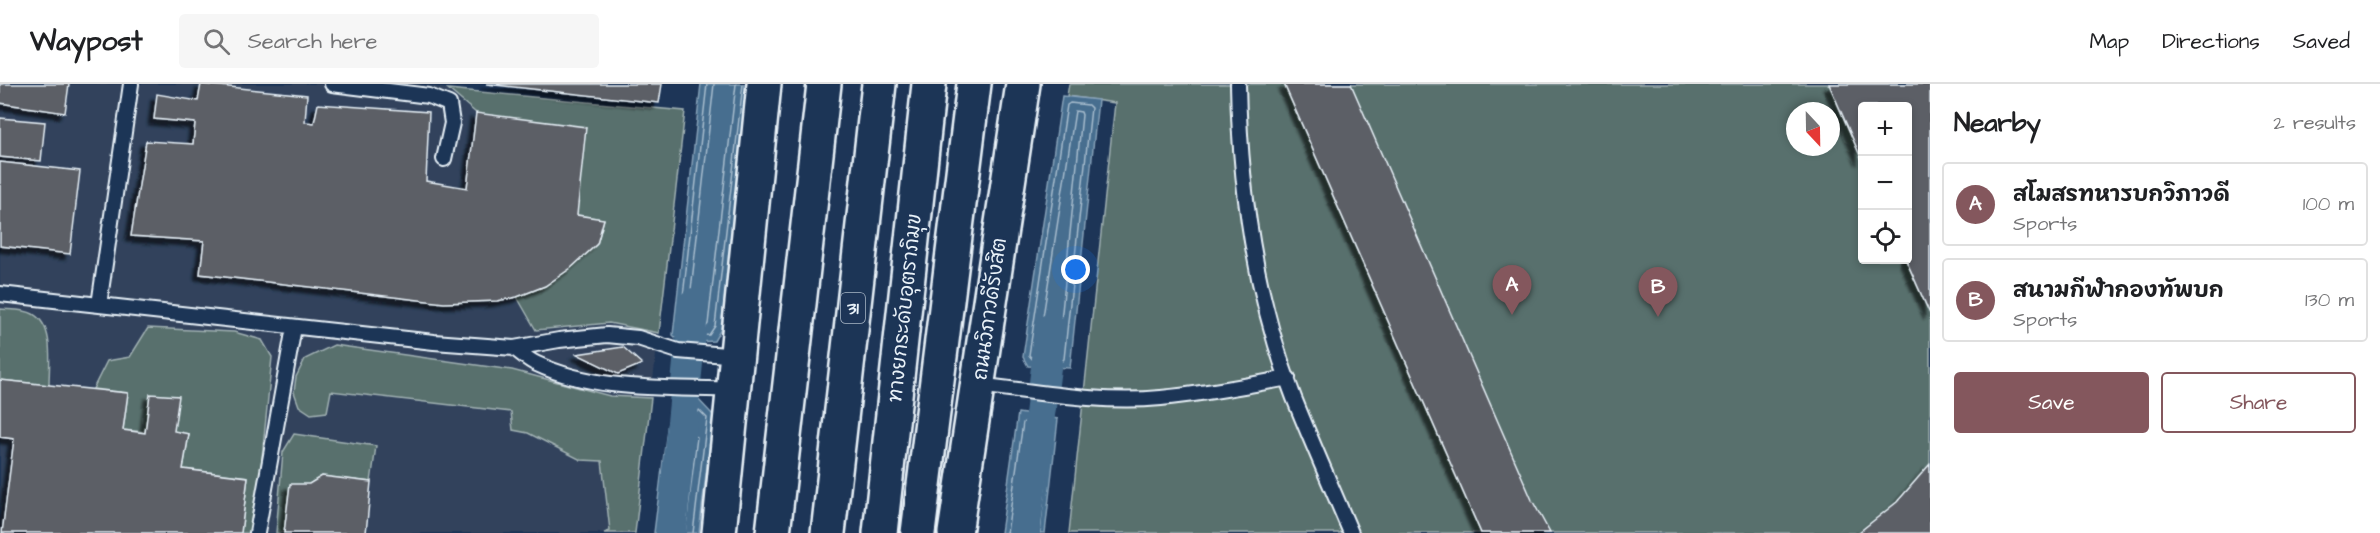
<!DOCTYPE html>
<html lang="en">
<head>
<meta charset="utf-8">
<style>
	body { margin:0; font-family:"Architects Daughter","Playpen Sans Thai",sans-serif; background:#f6f6f6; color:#202124 }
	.controls { position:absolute; right:18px; top:18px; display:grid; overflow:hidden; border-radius:6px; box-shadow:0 3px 9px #0003 }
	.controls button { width:54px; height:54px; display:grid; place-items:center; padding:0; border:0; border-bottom:2px solid #e0e0e0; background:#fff; color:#202124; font:30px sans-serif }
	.compass { position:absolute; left:1786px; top:18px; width:54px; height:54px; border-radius:50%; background:#fff; box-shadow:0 3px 9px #0003; rotate:158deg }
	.you { position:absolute; left:1076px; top:186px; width:21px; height:21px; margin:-15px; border:4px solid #fff; border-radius:50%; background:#1a73e8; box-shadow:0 0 0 9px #1a73e833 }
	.badge { display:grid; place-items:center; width:39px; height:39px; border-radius:50%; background:#84575d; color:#fff; font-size:20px; font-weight:700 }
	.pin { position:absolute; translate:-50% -50px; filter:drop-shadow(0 2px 3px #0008) }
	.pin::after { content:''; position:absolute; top:32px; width:21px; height:18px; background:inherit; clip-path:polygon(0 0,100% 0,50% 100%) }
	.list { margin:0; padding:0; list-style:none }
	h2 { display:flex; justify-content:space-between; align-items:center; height:78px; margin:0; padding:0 24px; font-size:26px }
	h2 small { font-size:20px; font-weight:400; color:#757577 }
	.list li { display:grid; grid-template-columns:39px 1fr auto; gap:18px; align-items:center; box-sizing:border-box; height:84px; margin:0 12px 12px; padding:0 12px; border:2px solid #e0e0e0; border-radius:6px }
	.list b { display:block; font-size:22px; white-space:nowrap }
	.list p { margin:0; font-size:20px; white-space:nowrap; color:#757577 }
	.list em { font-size:20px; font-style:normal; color:#757577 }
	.actions { display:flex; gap:12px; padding:18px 24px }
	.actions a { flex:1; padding:14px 0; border:2px solid #84575d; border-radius:6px; text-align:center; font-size:21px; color:#84575d }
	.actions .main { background:#84575d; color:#fff }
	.icon { flex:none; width:33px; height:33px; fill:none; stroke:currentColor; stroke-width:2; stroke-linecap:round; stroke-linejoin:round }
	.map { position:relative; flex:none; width:1930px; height:449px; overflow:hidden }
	header { display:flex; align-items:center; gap:36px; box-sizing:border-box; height:84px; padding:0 30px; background:#fff; border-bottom:2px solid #e0e0e0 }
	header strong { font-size:28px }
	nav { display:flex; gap:33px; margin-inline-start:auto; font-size:21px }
	.search { width:420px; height:54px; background:#f6f6f6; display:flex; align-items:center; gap:15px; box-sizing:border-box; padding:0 21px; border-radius:6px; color:#757577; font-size:22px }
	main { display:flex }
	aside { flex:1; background:#fff }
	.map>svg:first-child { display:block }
</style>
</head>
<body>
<header>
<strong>Waypost</strong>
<div class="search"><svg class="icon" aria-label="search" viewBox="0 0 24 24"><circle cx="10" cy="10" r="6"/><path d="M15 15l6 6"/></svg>Search here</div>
<nav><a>Map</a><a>Directions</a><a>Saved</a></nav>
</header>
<main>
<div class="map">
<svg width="1930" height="449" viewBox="0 0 1930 449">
	<defs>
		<filter id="shadow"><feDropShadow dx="-5.5" dy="5.5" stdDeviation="1.5" flood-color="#0009"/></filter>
	</defs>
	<rect width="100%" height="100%" fill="#1d3557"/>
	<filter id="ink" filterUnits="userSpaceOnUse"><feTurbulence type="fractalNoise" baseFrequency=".0167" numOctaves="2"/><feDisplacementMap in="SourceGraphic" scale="12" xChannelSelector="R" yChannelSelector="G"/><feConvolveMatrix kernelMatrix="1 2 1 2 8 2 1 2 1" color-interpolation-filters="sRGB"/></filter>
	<g filter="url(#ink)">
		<!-- built -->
		<path fill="#30425c" d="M 0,0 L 414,0 L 476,9 L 685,27 L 635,449 L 0,449 Z"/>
		<!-- green -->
		<path fill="#58706d" stroke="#a0b0b2" stroke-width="1.5" fill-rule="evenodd" d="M 1069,0 L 1930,0 L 1930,449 L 1069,449 L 1115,19 L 1067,12 ZM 1862,22 L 1908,22 L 1908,176 L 1862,176 ZM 1795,27 L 1831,27 L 1831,63 L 1795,63 Z
			M 448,5 L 685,27 L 659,249 L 609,239 L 536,246 L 517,213 L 545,202 L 571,184 L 597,160 L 604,135 L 577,131 L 476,29 Z
			M 0,225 C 9,226 25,225 33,230 C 55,242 49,280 49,301 L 0,296 Z
			M 148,244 L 234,248 L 262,256 L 272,273 L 260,394 L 250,449 L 241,449 L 248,393 L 183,385 L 189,350 C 167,345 145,349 123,346 L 128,309 L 93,305 L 107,277 L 130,273 Z
			M 334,261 L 512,286 L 610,312 L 651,314 L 635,449 L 604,449 L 610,447 L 602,377 L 581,376 L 528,349 L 513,346 L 511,328 L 331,307 L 327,328 L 311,330 L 299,322 L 294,308 L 296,293 L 305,275 Z
			M 294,350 L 376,362 L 371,398 L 322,392 L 309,400 L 284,449 L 276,449 L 283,368 Z"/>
		<!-- water -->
		<path fill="#476e8f" stroke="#87a2b9" stroke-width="1.5" d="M 701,0 L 749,0 L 721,245 L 714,257 L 681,259 L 673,251 Z
			M 1062,12 L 1098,16 L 1070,284 L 1028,282 L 1023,273 Z
			M 695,312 L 713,331 L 699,449 L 654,449 L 668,337 L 686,338 Z
			M 1018,329 L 1058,335 L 1045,449 L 1001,449 Z"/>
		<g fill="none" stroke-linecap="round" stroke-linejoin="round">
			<!-- shore -->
			<path stroke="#a8bdce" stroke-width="1.5" d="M 707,0 L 679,248 L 684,253 L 709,251 L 715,242 L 743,0
				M 714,0 L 687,242 L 690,245 L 705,244 L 708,240 L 736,0
				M 1070,19 L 1088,21 L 1091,24 L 1064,275 L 1062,277 L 1033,276 L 1029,271 L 1067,21 Z
				M 1075,27 L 1081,28 L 1082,31 L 1058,267 L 1055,270 L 1040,269 L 1038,265 Z
				M 660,449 L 673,346 L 690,343 L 699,326 L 707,334 L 693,449
				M 667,449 L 679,354 L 694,350 L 697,353 L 685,449
				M 1007,449 L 1023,339 L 1026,336 L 1049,339 L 1051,342 L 1040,449
				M 1015,449 L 1029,347 L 1033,345 L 1041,346 L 1043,349 L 1032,449"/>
			<!-- canal -->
			<path stroke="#476e8f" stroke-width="30" d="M 671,449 L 694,219
				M 1025,449 L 1051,244"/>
		</g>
		<!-- building -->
		<path fill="#5b5f66" stroke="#e8f1f8" stroke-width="1.5" filter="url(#shadow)" d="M 0,0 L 69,0 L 65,29 L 0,19 Z
			M 201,0 L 307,11 L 305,38 L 314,39 L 318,20 L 429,28 L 426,97 L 467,104 L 476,29 L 586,43 L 577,131 L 604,135 L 597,160 L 571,184 L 545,202 L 517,213 L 497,217 L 444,219 L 200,190 L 204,157 L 131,152 L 146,57 L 193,60 L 195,39 L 154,35 L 157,10 L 198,17 Z
			M 486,0 L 662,0 L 659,19 Z
			M 1284,0 L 1351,0 L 1532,416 L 1550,449 L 1481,449 Z
			M 1829,0 L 1930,0 L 1930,230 L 1906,176 L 1908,22 L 1862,22 L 1862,76 Z
			M 0,34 L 45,38 L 41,77 L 0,73 Z
			M 0,78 L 80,87 L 70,170 L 0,162 Z
			M 623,263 L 642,280 L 618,290 L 577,270 Z
			M 0,296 L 128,309 L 123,346 L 145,349 L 150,310 L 179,312 L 174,347 L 189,350 L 183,385 L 248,393 L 241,449 L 2,449 L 14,355 L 0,353 Z
			M 1930,380 L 1930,449 L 1858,449 L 1897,418 Z
			M 322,392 L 371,398 L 366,449 L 284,449 L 290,400 L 309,400 Z"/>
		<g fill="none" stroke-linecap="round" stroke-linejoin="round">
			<!-- lane casing -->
			<g stroke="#e8f1f8" stroke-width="18">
				<path id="lane" d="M 332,0 L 429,12 L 449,20 L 452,39 L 444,75
					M 1238,0 C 1240,106 1256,215 1294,314 C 1312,359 1332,404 1351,449
					M 0,210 L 434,258 L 514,264 L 559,256 L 607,251 L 638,254 L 678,267 L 738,272
					M 99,221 L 131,0
					M 514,264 C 521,269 528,276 537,280 C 597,308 669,303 734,306
					M 978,301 C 1038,308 1101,320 1161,314 C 1204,310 1246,302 1288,294
					M 257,449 L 294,243"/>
			</g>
			<!-- secondary casing -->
			<g stroke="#e8f1f8" stroke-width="38">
				<path id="secondary" d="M 719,449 L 764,0
					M 955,449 L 1023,0"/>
			</g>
			<!-- highway casing -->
			<g stroke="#e8f1f8" stroke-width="38">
				<path id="highway" d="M 773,449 L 824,0
					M 828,449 L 879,0
					M 880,449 L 929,0
					M 918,449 L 974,0"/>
			</g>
			<!-- lane -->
			<use href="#lane" stroke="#1d3557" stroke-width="14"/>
			<!-- secondary -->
			<use href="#secondary" stroke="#1d3557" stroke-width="33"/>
			<!-- highway -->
			<use href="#highway" stroke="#1d3557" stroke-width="33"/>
		</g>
	</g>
	<g text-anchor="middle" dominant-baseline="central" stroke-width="5" stroke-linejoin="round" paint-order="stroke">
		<!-- shield labels -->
		<rect fill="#1d3557" stroke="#abb9c8" stroke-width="1.5" x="841" y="209" width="24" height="30" rx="4.5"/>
		<g font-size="18" font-weight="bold" fill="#e8f1f8">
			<text x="853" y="224">31</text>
		</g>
		<!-- street labels -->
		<g font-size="20" fill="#e8f1f8" stroke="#1d3557">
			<text transform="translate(905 224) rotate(-84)">ทางยกระดับอุตราภิมุข</text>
			<text transform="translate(990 225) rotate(-82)">ถนนวิภาวดีรังสิต</text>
		</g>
	</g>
</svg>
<div class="controls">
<button>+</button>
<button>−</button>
<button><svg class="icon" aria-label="locate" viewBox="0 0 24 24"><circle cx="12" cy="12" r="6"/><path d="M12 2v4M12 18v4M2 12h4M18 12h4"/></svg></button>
</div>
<svg class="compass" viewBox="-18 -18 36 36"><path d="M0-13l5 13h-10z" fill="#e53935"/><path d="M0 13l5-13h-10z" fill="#757577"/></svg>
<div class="you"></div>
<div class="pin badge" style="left:1512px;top:231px">A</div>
<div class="pin badge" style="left:1658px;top:233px">B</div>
</div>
<aside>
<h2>Nearby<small>2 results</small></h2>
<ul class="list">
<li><span class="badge">A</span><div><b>สโมสรทหารบกวิภาวดี</b><p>Sports</p></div><em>100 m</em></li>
<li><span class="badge">B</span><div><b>สนามกีฬากองทัพบก</b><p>Sports</p></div><em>130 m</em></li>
</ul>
<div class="actions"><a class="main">Save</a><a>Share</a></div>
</aside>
</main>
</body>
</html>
